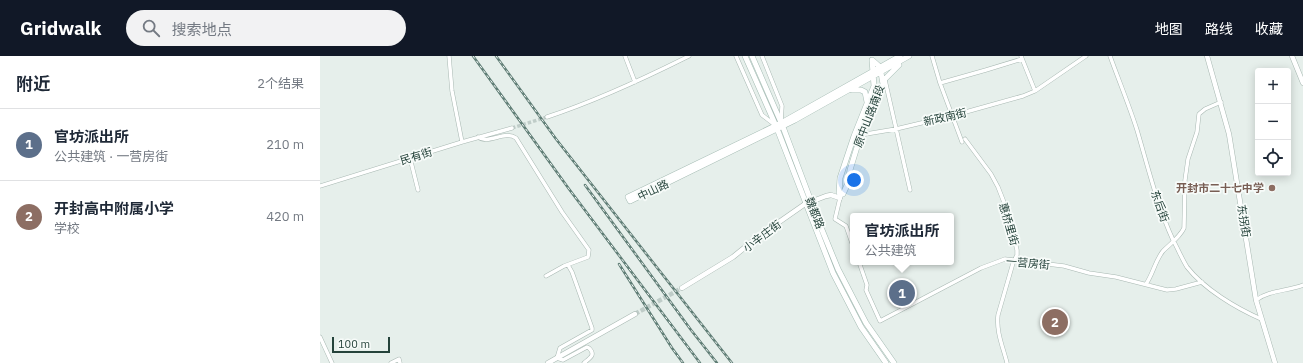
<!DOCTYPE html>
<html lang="zh">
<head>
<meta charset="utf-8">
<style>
	body { margin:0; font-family:"IBM Plex Sans","Noto Sans SC",sans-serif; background:#f2f2f3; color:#1f2937 }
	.controls { position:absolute; right:12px; top:12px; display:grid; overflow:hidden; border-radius:4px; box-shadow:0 2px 10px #0003 }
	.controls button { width:36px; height:36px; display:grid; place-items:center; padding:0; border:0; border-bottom:1px solid #e0e1e3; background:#fff; color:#1f2937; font:20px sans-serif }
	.scale { position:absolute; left:12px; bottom:10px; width:58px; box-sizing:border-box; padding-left:4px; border:2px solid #24423a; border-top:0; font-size:11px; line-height:14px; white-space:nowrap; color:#24423a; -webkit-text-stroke:3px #f7fbf9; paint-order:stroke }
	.you { position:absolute; left:534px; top:124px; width:14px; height:14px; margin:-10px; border:3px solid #fff; border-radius:50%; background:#1a73e8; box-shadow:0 0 0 6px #1a73e833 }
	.badge { display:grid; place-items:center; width:26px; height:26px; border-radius:50%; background:#111827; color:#fff; font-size:13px; font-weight:700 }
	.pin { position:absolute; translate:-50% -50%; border:2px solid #fff; box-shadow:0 1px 4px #0006 }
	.popup { position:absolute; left:530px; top:157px; width:104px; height:52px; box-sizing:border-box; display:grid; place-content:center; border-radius:4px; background:#fff; filter:drop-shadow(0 1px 3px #0005); font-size:13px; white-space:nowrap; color:#747a83 }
	.popup b { font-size:15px; color:#1f2937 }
	.popup::after { content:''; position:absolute; left:50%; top:100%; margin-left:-8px; border:8px solid transparent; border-top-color:#fff }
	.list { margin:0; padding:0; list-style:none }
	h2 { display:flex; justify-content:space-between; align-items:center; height:52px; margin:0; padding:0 16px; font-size:17px }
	h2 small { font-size:13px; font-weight:400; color:#747a83 }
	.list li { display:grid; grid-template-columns:26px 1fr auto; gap:12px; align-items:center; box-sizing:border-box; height:72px; padding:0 16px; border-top:1px solid #e0e1e3 }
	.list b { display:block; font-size:15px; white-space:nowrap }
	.list p { margin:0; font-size:13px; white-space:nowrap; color:#747a83 }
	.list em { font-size:13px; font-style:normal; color:#747a83 }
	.icon { flex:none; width:22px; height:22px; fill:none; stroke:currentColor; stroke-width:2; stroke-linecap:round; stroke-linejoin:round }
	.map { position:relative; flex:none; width:983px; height:307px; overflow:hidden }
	header { display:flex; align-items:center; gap:24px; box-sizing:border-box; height:56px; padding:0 20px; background:#111827; color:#fff }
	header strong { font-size:19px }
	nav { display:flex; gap:22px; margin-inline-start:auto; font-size:14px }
	.search { width:280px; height:36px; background:#f2f2f3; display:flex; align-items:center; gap:10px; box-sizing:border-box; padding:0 14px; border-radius:22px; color:#747a83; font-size:15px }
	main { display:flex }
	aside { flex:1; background:#fff }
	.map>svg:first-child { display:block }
</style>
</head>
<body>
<header>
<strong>Gridwalk</strong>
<div class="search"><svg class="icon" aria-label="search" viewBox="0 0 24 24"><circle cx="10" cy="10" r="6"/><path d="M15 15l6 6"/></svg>搜索地点</div>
<nav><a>地图</a><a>路线</a><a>收藏</a></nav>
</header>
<main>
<aside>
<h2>附近<small>2个结果</small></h2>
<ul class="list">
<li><span class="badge" style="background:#5c6f8a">1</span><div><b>官坊派出所</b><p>公共建筑 · 一营房街</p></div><em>210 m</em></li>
<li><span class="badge" style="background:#8d6e63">2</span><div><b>开封高中附属小学</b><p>学校</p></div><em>420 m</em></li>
</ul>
</aside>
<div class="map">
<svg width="983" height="307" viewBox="0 0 983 307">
	<rect width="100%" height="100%" fill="#e6efeb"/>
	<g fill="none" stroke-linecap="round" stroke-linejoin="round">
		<!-- minor-tunnel -->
		<path stroke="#bfccc8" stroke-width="3.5" stroke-dasharray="3.5 2" stroke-linecap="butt" d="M 192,72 L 227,61"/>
		<!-- tertiary-tunnel -->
		<path stroke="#bfccc8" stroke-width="4.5" stroke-dasharray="4.5 2" stroke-linecap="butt" d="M 315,258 L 362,232"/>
		<!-- minor casing -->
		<g stroke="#a8b8b2" stroke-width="4.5">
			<path id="minor" d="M 129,0 L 132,35 L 142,86
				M 305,0 L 315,26
				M 416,0 L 442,59 L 455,69
				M 442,0 L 462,50 L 461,66
				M 612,0 L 620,27 L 642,86
				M 701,0 L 715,35
				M 790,0 C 799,25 809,49 817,74 C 828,111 837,149 853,184 C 858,193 862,203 867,211 C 884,233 916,252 941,263
				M 565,24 L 590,134
				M 620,27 L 666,14 L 702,3
				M 227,61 C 276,45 323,23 369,0
				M 534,80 L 576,73 L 635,59 L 703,40 L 715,35 L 766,0
				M 158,81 C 168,89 185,74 196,82 L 242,156 L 269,194 L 268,201 L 244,210 L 226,220
				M 645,83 L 671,118 L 678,131 L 687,154 L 697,194 L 697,199 L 693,207 L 678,259 C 676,276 683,291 687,307
				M 90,102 L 98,134
				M 0,130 L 142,86 L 192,72
				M 520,142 L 515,163 L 526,170 L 533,190
				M 539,206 L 547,229 L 546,234 L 560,265 L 661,212 L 685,203 L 744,210 L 769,217 L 796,221 L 847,234 L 856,233 L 882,226
				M 248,209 L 252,216 L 272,272 L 272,274 L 240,292 L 237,302 L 243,304 L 267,291 L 269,292 C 276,299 270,302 264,307
				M 826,228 C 833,218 835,205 843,195 C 850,188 860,181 864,172 L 865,124 L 868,103 L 877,76 L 879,58 L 885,53 L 901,46
				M 936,244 C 950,234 968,235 983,229
				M 0,281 L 12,307
				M 71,307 L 79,303 L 80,307"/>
		</g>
		<!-- tertiary casing -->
		<g stroke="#a8b8b2" stroke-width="5.5">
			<path id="tertiary" d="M 887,0 L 909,78 L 936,244 L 955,307
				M 972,0 L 983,27
				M 362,232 L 413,201 L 439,180 L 485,148 L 506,140 L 511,139 L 520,142 L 521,138
				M 228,307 L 315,258"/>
		</g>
		<!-- secondary casing -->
		<g stroke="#a4bbb3" stroke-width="6">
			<path id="secondary" d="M 425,0 L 456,70 L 513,217 L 541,271 L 566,307
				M 432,0 L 463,71 L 500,169 L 518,213 L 546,267 L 574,307
				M 580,0 L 461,67 L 308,141 L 310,145 L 475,64 L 589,0
				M 552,4 L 560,11 L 563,28 L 537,91 L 530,114 L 528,127 L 523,138 L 519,137 L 520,122 L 534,80 L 554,30 Z
				M 563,28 L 565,23 L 579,9
				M 532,34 L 541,34 L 545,36 L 547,46"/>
		</g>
		<!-- minor -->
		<use href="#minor" stroke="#fff" stroke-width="3.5"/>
		<!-- tertiary -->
		<use href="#tertiary" stroke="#fff" stroke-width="4.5"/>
		<!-- secondary -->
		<use href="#secondary" stroke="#fff" stroke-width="5"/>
		<!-- rail casing -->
		<g stroke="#5f7d75" stroke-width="2.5">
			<path id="rail" d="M 153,0 L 249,133 L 380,307
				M 176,0 L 236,83 L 412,307
				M 265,129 L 371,274 L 397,307
				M 299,208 L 352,292 L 363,307"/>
		</g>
		<!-- rail -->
		<use href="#rail" stroke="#f7fbf9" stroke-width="1" stroke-dasharray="3" stroke-linecap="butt"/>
	</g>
	<!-- markers -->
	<circle fill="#8d6e63" stroke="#f7fbf9" stroke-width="1.5" cx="952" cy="132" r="4"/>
	<g text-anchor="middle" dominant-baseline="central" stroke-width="3.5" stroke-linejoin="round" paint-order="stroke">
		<!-- street labels -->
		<g font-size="11" fill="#24423a" stroke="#f7fbf9">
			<text transform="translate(549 60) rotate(-69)">原中山路南段</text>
			<text transform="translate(625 61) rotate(-13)">新政南街</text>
			<text transform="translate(96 100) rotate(-17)">民有街</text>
			<text transform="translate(333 134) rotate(-26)">中山路</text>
			<text transform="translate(840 150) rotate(71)">东后街</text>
			<text transform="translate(495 157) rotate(69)">魏都路</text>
			<text transform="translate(924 165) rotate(81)">东拐街</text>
			<text transform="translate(689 168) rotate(74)">惠桥里街</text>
			<text transform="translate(442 180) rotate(-37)">小辛庄街</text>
			<text transform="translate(708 207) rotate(5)">一营房街</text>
		</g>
		<!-- education labels -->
		<g font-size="11" font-weight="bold" fill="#785e54" stroke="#f7fbf9" text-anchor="end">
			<text x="944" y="132">开封市二十七中学</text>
		</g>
	</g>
</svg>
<div class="controls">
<button>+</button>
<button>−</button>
<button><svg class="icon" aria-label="locate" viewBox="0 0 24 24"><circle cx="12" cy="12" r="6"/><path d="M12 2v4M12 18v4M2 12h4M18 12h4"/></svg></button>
</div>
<div class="scale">100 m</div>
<div class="you"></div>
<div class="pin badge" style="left:582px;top:237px;background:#5c6f8a">1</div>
<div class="popup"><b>官坊派出所</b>公共建筑</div>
<div class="pin badge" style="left:735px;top:266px;background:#8d6e63">2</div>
</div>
</main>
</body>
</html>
